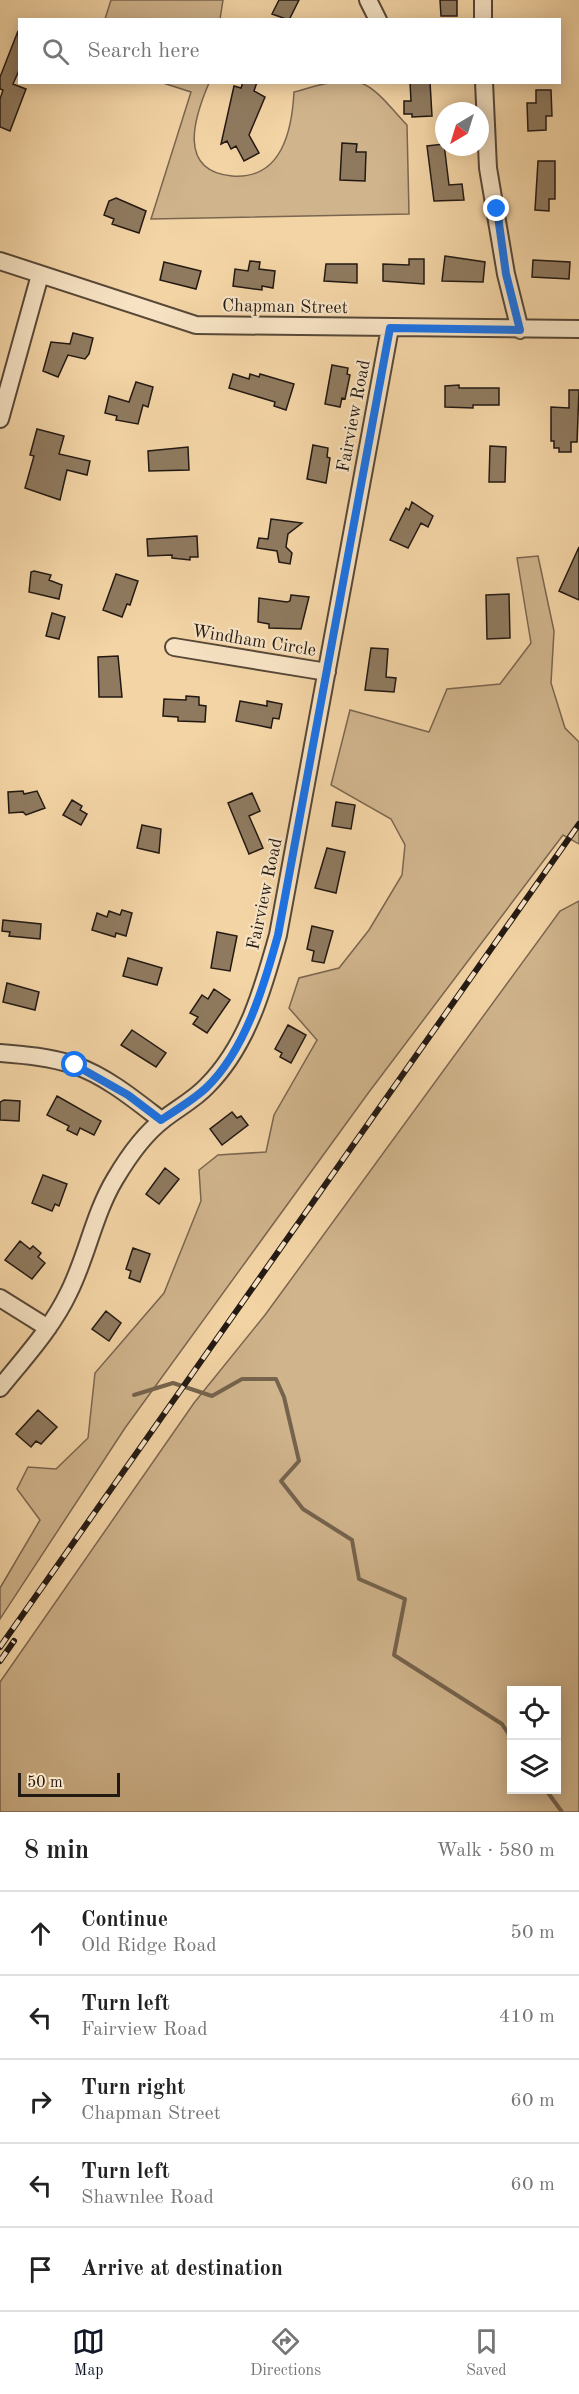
<!DOCTYPE html>
<html lang="en">
<head>
<meta charset="utf-8">
<style>
	body { margin:0; font-family:"Old Standard TT",serif; background:#f6f6f6; color:#222 }
	.controls { position:absolute; right:18px; bottom:18px; display:grid; overflow:hidden; border-radius:0px; box-shadow:0 3px 15px #0003 }
	.controls button { width:54px; height:54px; display:grid; place-items:center; padding:0; border:0; border-bottom:2px solid #e0e0e0; background:#fff; color:#222; font:30px sans-serif }
	.compass { position:absolute; left:435px; top:102px; width:54px; height:54px; border-radius:50%; background:#fff; box-shadow:0 3px 15px #0003; rotate:218deg }
	.scale { position:absolute; left:18px; bottom:15px; width:102px; box-sizing:border-box; padding-left:6px; border:3px solid #231913; border-top:0; font-size:16px; line-height:21px; white-space:nowrap; color:#231913; -webkit-text-stroke:4px #f7e3c4; paint-order:stroke }
	.stop { position:absolute; width:18px; height:18px; margin:-14px; border:4px solid #1a73e8; border-radius:50%; background:#fff }
	.stop.end { background:#1a73e8; border-color:#fff; box-shadow:0 2px 6px #0008 }
	.list { margin:0; padding:0; list-style:none }
	h2 { display:flex; justify-content:space-between; align-items:center; height:78px; margin:0; padding:0 24px; font-size:26px }
	h2 small { font-size:20px; font-weight:400; color:#767676 }
	.list li { display:grid; grid-template-columns:39px 1fr auto; gap:18px; align-items:center; box-sizing:border-box; height:84px; padding:0 24px; border-top:2px solid #e0e0e0 }
	.list b { display:block; font-size:22px; white-space:nowrap }
	.list p { margin:0; font-size:20px; white-space:nowrap; color:#767676 }
	.list em { font-size:20px; font-style:normal; color:#767676 }
	.icon { flex:none; width:33px; height:33px; fill:none; stroke:currentColor; stroke-width:2; stroke-linecap:round; stroke-linejoin:round }
	.map { position:relative; flex:none; width:579px; height:1812px; overflow:hidden }
	.search { position:absolute; background:#fff; box-shadow:0 3px 15px #0003; left:18px; right:18px; top:18px; height:66px; display:flex; align-items:center; gap:15px; box-sizing:border-box; padding:0 21px; border-radius:0px; color:#767676; font-size:22px }
	.sheet { height:498px; background:#fff }
	nav { display:flex; justify-content:space-around; align-items:center; box-sizing:border-box; height:84px; border-top:2px solid #e0e0e0; background:#fff; font-size:16px; color:#767676 }
	nav a { display:grid; justify-items:center; gap:3px }
	nav .on { color:#111827 }
	.map>svg:first-child { display:block }
</style>
</head>
<body>
<div class="map">
<svg width="579" height="1812" viewBox="0 0 579 1812">
	<rect width="100%" height="100%" fill="#f3d4a5"/>
	<filter id="stains"><feTurbulence type="fractalNoise" baseFrequency=".00333" numOctaves="4"/><feColorMatrix values="0 0 0 0 .2 0 0 0 0 .09 0 0 0 0 .02 0 0 0 .5 -.17"/></filter>
	<radialGradient id="worn" r=".72"><stop offset=".6" stop-color="#630" stop-opacity="0"/><stop offset="1" stop-color="#630" stop-opacity=".3"/></radialGradient>
	<!-- green -->
	<path fill="#d0b48c" stroke="#7a6650" stroke-width="1.5" fill-rule="evenodd" d="M 111,0 L 223,0 L 220,19 L 105,19 Z
		M 163,83 L 209,83 C 194,118 177,171 232,176 C 282,180 292,130 294,92 C 314,87 341,76 361,83 C 378,89 394,112 407,125 L 409,214 L 151,219 L 191,92 Z
		M 538,556 L 554,631 L 551,683 L 565,728 L 579,742 L 579,844 L 563,835 L 369,1092 L 125,1428 L 0,1619 L 0,1588 L 40,1520 L 17,1489 L 28,1467 L 56,1469 L 88,1438 L 95,1373 L 164,1293 L 201,1201 L 199,1170 L 218,1155 L 266,1152 L 274,1115 L 317,1040 L 289,1008 L 299,978 L 339,968 L 369,930 L 402,875 L 405,845 L 391,819 L 331,785 L 350,710 L 429,732 L 447,689 L 500,684 L 531,643 L 517,558 Z
		M 579,901 L 579,1812 L 0,1812 L 0,1682 L 194,1403 L 265,1315 L 560,911 ZM 512,1690 L 556,1690 L 556,1790 L 512,1790 Z"/>
	<g fill="none" stroke-linecap="round" stroke-linejoin="round">
		<!-- stream -->
		<path stroke="#75634d" stroke-width="4" d="M 134,1395 L 173,1383 L 212,1396 L 242,1379 L 276,1379 L 284,1397 L 299,1461 L 281,1481 L 303,1509 L 352,1540 L 359,1579 L 405,1599 L 394,1655 L 502,1724 L 512,1739
			M 546,1790 L 562,1812"/>
	</g>
	<!-- building -->
	<path fill="#8f7a5f" stroke="#231913" stroke-width="1.5" d="M 279,0 L 299,0 L 289,20 L 272,14 Z
		M 440,0 L 457,0 L 457,16 L 441,16 Z
		M 18,31 L 20,68 L 13,84 L 26,89 L 10,131 L 0,127 L 0,99 L 3,90 L 0,89 L 0,77 Z
		M 243,82 L 257,82 L 254,91 L 265,97 L 249,135 L 259,153 L 244,161 L 236,146 L 231,149 L 227,141 L 221,144 L 234,86 L 241,88 Z
		M 410,82 L 430,82 L 432,116 L 412,117 L 412,114 L 404,114 L 404,101 L 411,101 Z
		M 536,90 L 551,90 L 552,116 L 546,116 L 546,130 L 528,131 L 527,103 L 536,103 Z
		M 342,143 L 357,144 L 356,152 L 366,152 L 365,181 L 340,180 Z
		M 444,144 L 449,185 L 462,184 L 464,200 L 434,201 L 427,146 Z
		M 538,161 L 555,161 L 555,199 L 549,199 L 549,211 L 535,210 Z
		M 116,198 L 146,211 L 139,233 L 112,224 L 114,219 L 104,215 L 109,201 Z
		M 445,256 L 485,262 L 483,282 L 442,281 Z
		M 409,259 L 424,259 L 424,284 L 383,281 L 383,264 L 409,265 Z
		M 533,260 L 570,262 L 569,279 L 532,277 Z
		M 250,261 L 260,262 L 259,269 L 275,271 L 273,288 L 262,286 L 262,290 L 233,286 L 235,269 L 248,271 Z
		M 164,262 L 201,271 L 196,289 L 160,280 Z
		M 326,264 L 357,264 L 357,283 L 324,281 Z
		M 73,333 L 93,338 L 89,354 L 85,359 L 68,355 L 58,377 L 43,371 L 51,342 L 70,344 Z
		M 332,365 L 348,368 L 347,374 L 350,375 L 345,399 L 342,398 L 340,407 L 325,404 Z
		M 233,374 L 249,379 L 250,374 L 259,377 L 260,374 L 294,384 L 286,410 L 274,406 L 275,402 L 229,388 Z
		M 136,382 L 153,387 L 148,407 L 143,405 L 138,424 L 116,420 L 117,416 L 105,413 L 109,396 L 129,402 Z
		M 459,385 L 459,388 L 499,388 L 499,405 L 473,405 L 473,408 L 445,407 L 445,386 Z
		M 569,390 L 579,390 L 577,442 L 571,442 L 571,452 L 559,452 L 559,448 L 554,448 L 554,441 L 551,441 L 551,407 L 569,408 Z
		M 37,429 L 64,436 L 59,454 L 90,461 L 87,475 L 67,470 L 60,500 L 25,488 L 34,456 L 30,455 Z
		M 313,445 L 328,448 L 327,457 L 330,458 L 326,483 L 307,479 Z
		M 490,446 L 506,447 L 505,482 L 489,482 Z
		M 188,447 L 189,470 L 149,471 L 148,451 Z
		M 412,502 L 433,516 L 428,527 L 421,523 L 408,548 L 390,540 L 406,508 L 409,510 Z
		M 271,519 L 302,523 L 288,534 L 286,547 L 292,553 L 290,564 L 279,562 L 277,551 L 257,548 L 259,538 L 268,539 Z
		M 197,536 L 198,557 L 190,557 L 190,560 L 172,558 L 172,555 L 148,556 L 147,539 Z
		M 579,547 L 579,600 L 559,591 Z
		M 34,571 L 51,575 L 49,580 L 62,585 L 59,599 L 29,592 L 31,572 Z
		M 116,574 L 138,581 L 130,605 L 127,604 L 122,617 L 103,610 Z
		M 509,594 L 510,638 L 487,639 L 486,595 Z
		M 291,595 L 309,597 L 301,629 L 269,628 L 269,624 L 258,622 L 259,598 L 287,602 L 290,601 Z
		M 52,613 L 65,617 L 59,639 L 46,636 Z
		M 371,648 L 388,649 L 386,677 L 396,678 L 394,692 L 365,690 Z
		M 118,656 L 122,697 L 99,697 L 98,657 Z
		M 186,696 L 199,697 L 199,705 L 206,706 L 205,722 L 178,721 L 178,717 L 163,716 L 164,699 L 186,700 Z
		M 240,701 L 267,706 L 267,701 L 282,704 L 279,719 L 273,718 L 271,728 L 236,721 Z
		M 23,791 L 24,794 L 37,791 L 45,808 L 26,815 L 23,812 L 9,813 L 8,792 Z
		M 252,793 L 260,811 L 249,816 L 263,848 L 249,854 L 228,803 Z
		M 72,800 L 82,806 L 80,810 L 87,814 L 81,825 L 63,815 Z
		M 336,802 L 355,805 L 351,829 L 332,826 Z
		M 142,825 L 161,829 L 159,853 L 137,848 Z
		M 327,848 L 345,852 L 336,893 L 315,888 Z
		M 122,910 L 132,913 L 126,936 L 116,933 L 115,937 L 92,930 L 97,913 L 107,917 L 109,911 L 120,915 Z
		M 3,920 L 41,924 L 40,939 L 9,936 L 10,932 L 2,931 Z
		M 312,926 L 333,931 L 324,963 L 312,961 L 314,951 L 307,949 Z
		M 217,932 L 237,936 L 230,971 L 211,968 Z
		M 128,958 L 162,968 L 157,985 L 123,976 Z
		M 7,983 L 39,992 L 35,1010 L 3,1002 Z
		M 214,989 L 230,1000 L 207,1033 L 193,1024 L 198,1017 L 190,1013 L 202,995 L 208,999 Z
		M 288,1025 L 306,1035 L 291,1063 L 280,1057 L 282,1053 L 275,1049 Z
		M 132,1030 L 166,1053 L 156,1067 L 121,1045 Z
		M 57,1096 L 101,1121 L 94,1135 L 80,1128 L 77,1135 L 67,1130 L 69,1126 L 47,1115 Z
		M 4,1100 L 20,1101 L 19,1121 L 0,1120 L 0,1102 Z
		M 232,1112 L 237,1118 L 241,1116 L 248,1125 L 222,1145 L 210,1129 Z
		M 165,1168 L 179,1179 L 159,1204 L 146,1194 Z
		M 43,1175 L 67,1184 L 59,1206 L 55,1204 L 52,1211 L 32,1203 Z
		M 20,1241 L 30,1249 L 33,1246 L 41,1253 L 38,1257 L 45,1263 L 32,1279 L 5,1260 Z
		M 133,1248 L 150,1254 L 140,1282 L 129,1278 L 131,1271 L 126,1269 Z
		M 106,1311 L 121,1323 L 109,1341 L 92,1329 Z
		M 38,1410 L 57,1427 L 41,1444 L 36,1441 L 31,1447 L 16,1434 Z"/>
	<g fill="none" stroke-linecap="round" stroke-linejoin="round">
		<!-- minor casing -->
		<g stroke="#574838" stroke-width="20">
			<path id="minor" d="M 368,0 L 378,20
				M 483,0 L 483,20
				M 484,82 L 488,168 L 506,274 L 520,330
				M 0,261 L 196,325 L 579,329
				M 0,419 L 40,275
				M 174,647 L 327,672
				M 0,1053 C 25,1055 50,1057 74,1065 C 106,1076 135,1100 161,1120
				M 0,1298 L 48,1328
				M 0,1388 C 25,1357 52,1328 69,1292 C 87,1256 94,1214 115,1179 C 128,1157 144,1134 164,1119 C 178,1108 195,1099 207,1086 C 247,1046 263,989 278,935 L 390,328"/>
		</g>
		<!-- minor -->
		<use href="#minor" stroke="#f7e3c4" stroke-width="16"/>
		<!-- rail casing -->
		<g stroke="#231913" stroke-width="6">
			<path id="rail" d="M 0,1647 L 579,824
				M 0,1661 L 14,1641"/>
		</g>
		<!-- rail -->
		<use href="#rail" stroke="#f7e3c4" stroke-width="4" stroke-dasharray="11" stroke-linecap="butt"/>
	</g>
	<g fill="none" stroke-linecap="round" stroke-linejoin="round">
		<!-- route -->
		<path stroke="#1a73e8" stroke-width="8" d="M 75,1065 L 128,1095 L 161,1120 C 176,1110 193,1100 206,1088 C 245,1051 264,986 278,935 L 390,328 L 520,330 L 506,274 L 497,209"/>
	</g>
	<g text-anchor="middle" dominant-baseline="central" stroke-width="4.5" stroke-linejoin="round" paint-order="stroke">
		<!-- street labels -->
		<g font-size="18" fill="#231913" stroke="#f7e3c4">
			<text transform="translate(285 307) rotate(1)">Chapman Street</text>
			<text transform="translate(354 416) rotate(-79)">Fairview Road</text>
			<text transform="translate(254 641) rotate(9)">Windham Circle</text>
			<text transform="translate(265 894) rotate(-78)">Fairview Road</text>
		</g>
	</g>
	<rect width="100%" height="100%" filter="url(#stains)"/>
	<rect width="100%" height="100%" fill="url(#worn)"/>
</svg>
<div class="controls">
<button><svg class="icon" aria-label="locate" viewBox="0 0 24 24"><circle cx="12" cy="12" r="6"/><path d="M12 2v4M12 18v4M2 12h4M18 12h4"/></svg></button>
<button><svg class="icon" aria-label="layers" viewBox="0 0 24 24"><path d="M12 4l9 5-9 5-9-5zM3 14l9 5 9-5"/></svg></button>
</div>
<svg class="compass" viewBox="-18 -18 36 36"><path d="M0-13l5 13h-10z" fill="#e53935"/><path d="M0 13l5-13h-10z" fill="#767676"/></svg>
<div class="scale">50 m</div>
<div class="stop" style="left:75px;top:1065px"></div>
<div class="stop end" style="left:497px;top:209px"></div>
<div class="search"><svg class="icon" aria-label="search" viewBox="0 0 24 24"><circle cx="10" cy="10" r="6"/><path d="M15 15l6 6"/></svg>Search here</div>
</div>
<section class="sheet">
<h2>8 min<small>Walk · 580 m</small></h2>
<ul class="list">
<li><svg class="icon" aria-label="ahead" viewBox="0 0 24 24"><path d="M12 20V5M6 11l6-6 6 6"/></svg><div><b>Continue</b><p>Old Ridge Road</p></div><em>50 m</em></li>
<li><svg class="icon" aria-label="left" viewBox="0 0 24 24"><path d="M17 20v-9H6M10 6l-5 5 5 5"/></svg><div><b>Turn left</b><p>Fairview Road</p></div><em>410 m</em></li>
<li><svg class="icon" aria-label="right" viewBox="0 0 24 24"><path d="M7 20v-9h11M14 6l5 5-5 5"/></svg><div><b>Turn right</b><p>Chapman Street</p></div><em>60 m</em></li>
<li><svg class="icon" aria-label="left" viewBox="0 0 24 24"><path d="M17 20v-9H6M10 6l-5 5 5 5"/></svg><div><b>Turn left</b><p>Shawnlee Road</p></div><em>60 m</em></li>
<li><svg class="icon" aria-label="arrive" viewBox="0 0 24 24"><path d="M6 21V4h12l-3 4 3 4H6"/></svg><div><b>Arrive at destination</b></div></li>
</ul>
</section>
<nav>
<a class="on"><svg class="icon" aria-label="map" viewBox="0 0 24 24"><path d="M3 6l6-2 6 2 6-2v14l-6 2-6-2-6 2zM9 4v14M15 6v14"/></svg>Map</a>
<a><svg class="icon" aria-label="directions" viewBox="0 0 24 24"><path d="M12 3l9 9-9 9-9-9zM9 14v-3h6M13 9l2 2-2 2"/></svg>Directions</a>
<a><svg class="icon" aria-label="saved" viewBox="0 0 24 24"><path d="M7 4h10v16l-5-4-5 4z"/></svg>Saved</a>
</nav>
</body>
</html>
